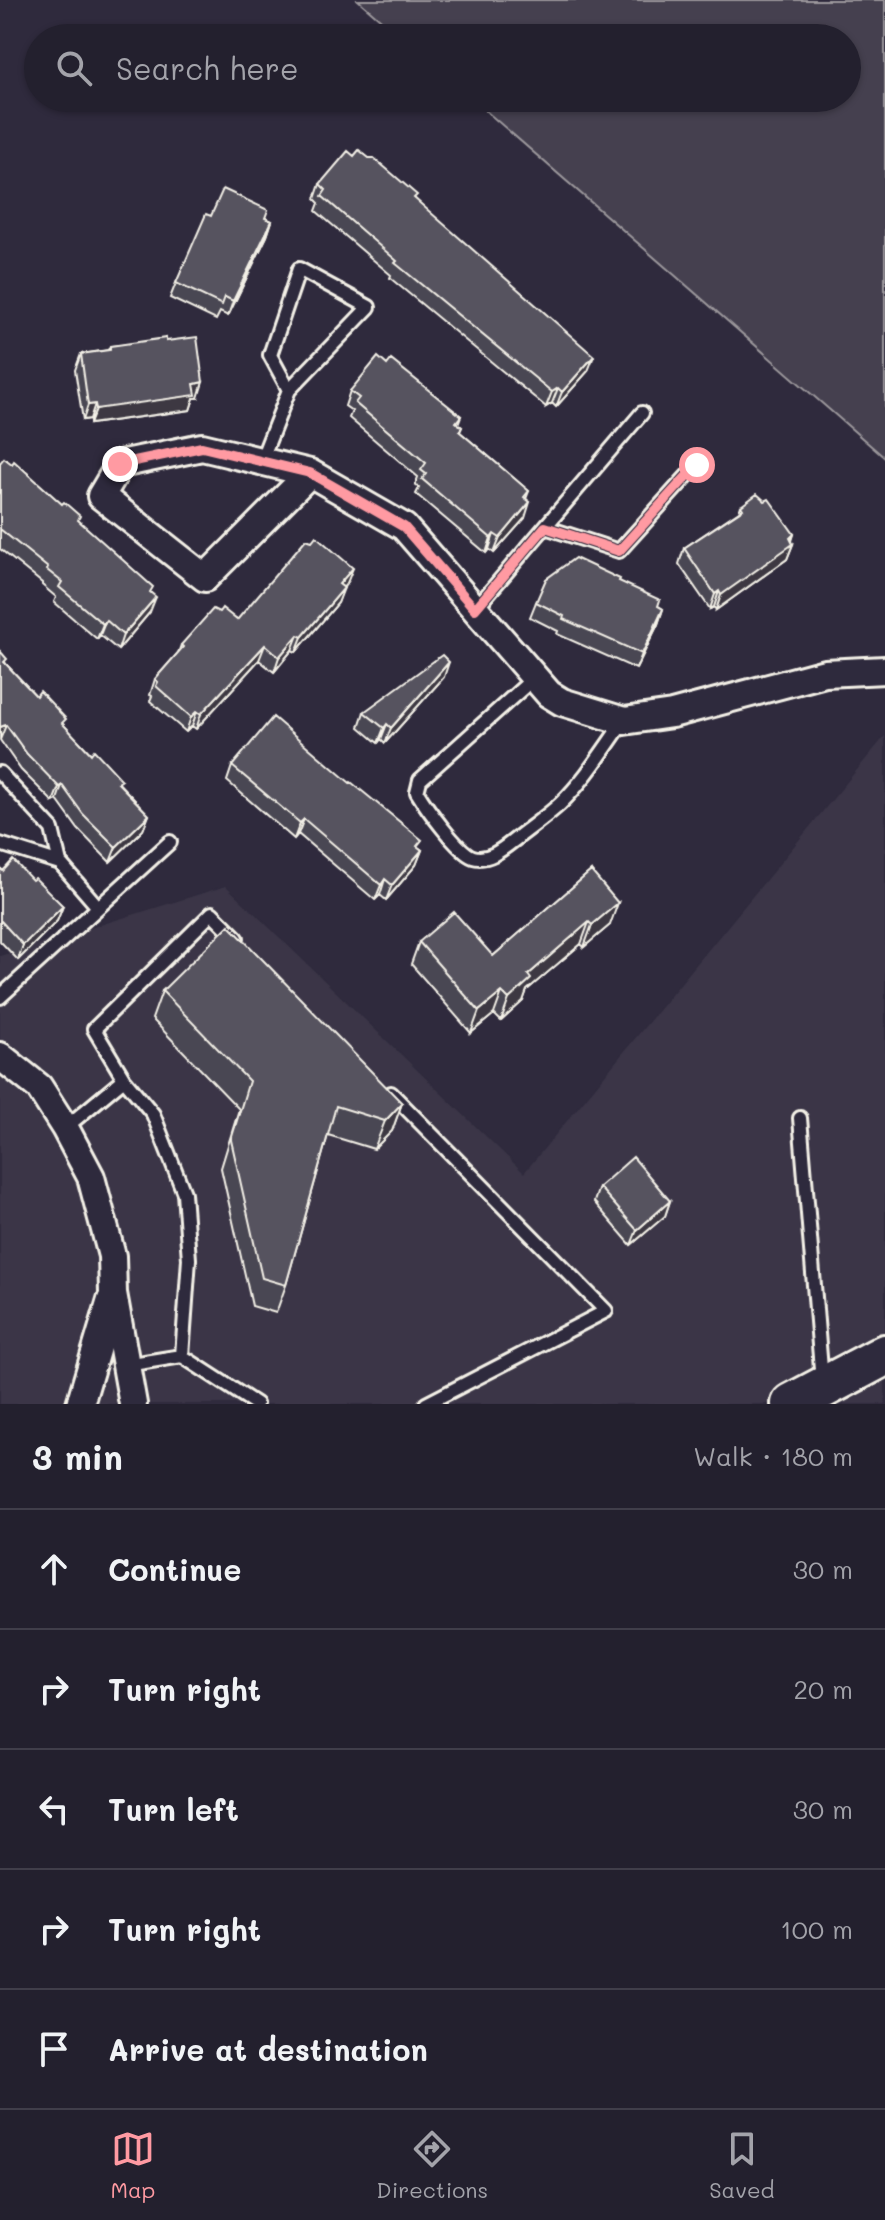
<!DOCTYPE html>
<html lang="en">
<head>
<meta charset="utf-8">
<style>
	body { margin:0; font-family:Mali,sans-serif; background:#2f2d3a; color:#f1f3f6 }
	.stop { position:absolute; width:24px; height:24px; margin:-18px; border:6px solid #ff9aa2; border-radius:50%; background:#fff }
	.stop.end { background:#ff9aa2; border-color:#fff; box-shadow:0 2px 8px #0008 }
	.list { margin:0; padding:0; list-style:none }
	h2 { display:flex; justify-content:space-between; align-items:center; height:104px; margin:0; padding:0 32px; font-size:34px }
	h2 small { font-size:26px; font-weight:400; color:#a3a3aa }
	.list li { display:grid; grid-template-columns:52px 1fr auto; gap:24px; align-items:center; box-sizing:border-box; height:120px; padding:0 32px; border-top:2px solid #403e4a }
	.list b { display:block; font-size:30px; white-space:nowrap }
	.list em { font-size:26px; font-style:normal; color:#a3a3aa }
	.icon { flex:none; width:44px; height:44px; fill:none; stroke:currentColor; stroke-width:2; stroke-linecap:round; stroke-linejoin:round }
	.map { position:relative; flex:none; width:885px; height:1404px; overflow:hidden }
	.search { position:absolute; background:#23202e; box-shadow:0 2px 6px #0004; left:24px; right:24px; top:24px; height:88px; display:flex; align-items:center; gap:20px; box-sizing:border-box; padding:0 28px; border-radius:44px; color:#a3a3aa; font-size:30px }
	.sheet { height:704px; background:#23202e }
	nav { display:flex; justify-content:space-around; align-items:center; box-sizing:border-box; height:112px; border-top:2px solid #403e4a; background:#23202e; font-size:22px; color:#a3a3aa }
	nav a { display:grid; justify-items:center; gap:4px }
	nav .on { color:#ff9aa2 }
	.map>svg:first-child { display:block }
</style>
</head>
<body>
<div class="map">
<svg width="885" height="1404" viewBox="0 0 885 1404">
	<rect width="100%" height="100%" fill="#2f2a3d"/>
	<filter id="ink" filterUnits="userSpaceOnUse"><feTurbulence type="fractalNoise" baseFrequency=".0125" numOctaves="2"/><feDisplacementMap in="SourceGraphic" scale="16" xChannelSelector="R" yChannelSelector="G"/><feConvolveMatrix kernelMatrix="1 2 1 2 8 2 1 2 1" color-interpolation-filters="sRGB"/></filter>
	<g filter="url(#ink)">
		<!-- built -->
		<path fill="#3b3647" d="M 885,736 L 885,1404 L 0,1404 L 0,956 L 226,886 L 524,1173 Z"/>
		<!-- green -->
		<path fill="#454050" stroke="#9c989c" stroke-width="2" d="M 358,0 L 885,0 L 885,458 L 471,98 L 847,98 L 847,38 L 402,38 Z"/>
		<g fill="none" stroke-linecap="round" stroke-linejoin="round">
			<!-- service casing -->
			<g stroke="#f4f1e8" stroke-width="18">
				<path id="service" d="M 261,461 L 289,390 L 369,307 L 299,269 L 270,355 L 289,390
					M 545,527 L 619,551 L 697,465
					M 475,609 L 642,413
					M 535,677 L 420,780 L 417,792 C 426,807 458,852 473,857 C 489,862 505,847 517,838 C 531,827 547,816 560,804 C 585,780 604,749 624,721
					M 0,773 L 52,829 L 60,863 L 98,907
					M 0,844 L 60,863
					M 0,997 L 170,842
					M 391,1093 L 606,1311 L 426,1404
					M 800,1118 L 822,1381
					M 65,1128 L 124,1079
					M 182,1356 L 189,1259 L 184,1193 L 153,1114 L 124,1079 L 94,1029 L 212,913 L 237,938
					M 126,1365 L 182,1356 L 256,1404"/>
			</g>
			<!-- minor casing -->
			<g stroke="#f4f1e8" stroke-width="32">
				<path id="minor" d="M 310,473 L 205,578 L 101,496 L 120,464 L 202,447 L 310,473 L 404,527 L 549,694 L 562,702 L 624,721 L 672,714 L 825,673 L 885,670
					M 0,1056 L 39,1087 L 65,1128 L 91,1177 L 112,1256 L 113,1293 L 133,1404
					M 80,1404 L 111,1300"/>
			</g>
			<!-- primary casing -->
			<g stroke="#f4f1e8" stroke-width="46">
				<path id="primary" d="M 792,1404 L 885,1355"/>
			</g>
			<!-- service -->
			<use href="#service" stroke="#2f2a3d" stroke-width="12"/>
			<!-- minor -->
			<use href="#minor" stroke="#2f2a3d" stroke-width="26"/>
			<!-- primary -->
			<use href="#primary" stroke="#2f2a3d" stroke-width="40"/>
		</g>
		<!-- wall -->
		<path fill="#4a4752" stroke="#f4f1e8" stroke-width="2" d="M 320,184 L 415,199 L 588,371 L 556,407 L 552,403 L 546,407 L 390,278 L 391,275 L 316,211 L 319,203 L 315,199 Z
			M 211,216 L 266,218 L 272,221 L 267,236 L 228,316 L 220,312 L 216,320 L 170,298 L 176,283 Z
			M 166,341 L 198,398 L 194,398 L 190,410 L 90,424 L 90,419 L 83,420 L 75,370 L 81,354 L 108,350 L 110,346 Z
			M 387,365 L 461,416 L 458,424 L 462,427 L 460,432 L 529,491 L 526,499 L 525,518 L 494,553 L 489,549 L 486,553 L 416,494 L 419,488 L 415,485 L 418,477 L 349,418 L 352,411 L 345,406 L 350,391 Z
			M 0,463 L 78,520 L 151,593 L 150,612 L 118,650 L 100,635 L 97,639 L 54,602 L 56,597 L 42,585 L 42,583 L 0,549 Z
			M 741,506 L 794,534 L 792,541 L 793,544 L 787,559 L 716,610 L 714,607 L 710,609 L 679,564 L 684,548 L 739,511 Z
			M 619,581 L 663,609 L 658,624 L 636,669 L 557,634 L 558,631 L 530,617 L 536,602 Z
			M 347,583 L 343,588 L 338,603 L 296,652 L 292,650 L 274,672 L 259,660 L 196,729 L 192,726 L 186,732 L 150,701 L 152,696 L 150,695 L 155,679 L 178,653 L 181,645 L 237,620 Z
			M 0,651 L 6,664 L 149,815 L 143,830 L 110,862 L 78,829 L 57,800 L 53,802 L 21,770 L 0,740 Z
			M 444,677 L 385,743 L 381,739 L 378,743 L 359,727 L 364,712 Z
			M 232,766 L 419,848 L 422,850 L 416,865 L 386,900 L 380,895 L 375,900 L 298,834 L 294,839 L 227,781 Z
			M 0,868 L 3,871 L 32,880 L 63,906 L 57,921 L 18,960 L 0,941 Z
			M 591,871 L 610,925 L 584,947 L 581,944 L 527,990 L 523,1001 L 501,1021 L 494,1014 L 471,1033 L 411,964 L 419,942 L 493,956 Z
			M 162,991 L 402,1103 L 392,1131 L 374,1149 L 328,1135 L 286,1285 L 276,1313 L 252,1306 L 221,1168 L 239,1109 L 152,1019 Z
			M 599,1187 L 670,1201 L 665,1216 L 631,1245 L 594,1202 Z"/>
		<!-- shaded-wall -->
		<path fill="#3c3942" stroke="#f4f1e8" stroke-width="2" d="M 272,221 L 267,236 L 228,316 L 233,301 Z
			M 594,356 L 588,371 L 556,407 L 562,392 Z
			M 203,382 L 198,398 L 194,398 L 190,410 L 90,424 L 96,409 Z
			M 558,388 L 552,403 L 546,407 L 552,392 Z
			M 95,404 L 90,419 L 83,420 L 88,405 Z
			M 530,502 L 525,518 L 494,553 L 500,538 Z
			M 494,534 L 489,549 L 486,553 L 491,538 Z
			M 794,534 L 789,546 L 793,544 L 787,559 L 716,610 L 721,595 Z
			M 353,568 L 347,583 L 334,599 L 339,584 Z
			M 344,588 L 338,603 L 296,652 L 302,637 Z
			M 719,591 L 714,607 L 710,609 L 715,594 Z
			M 156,597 L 150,612 L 118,650 L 123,635 Z
			M 663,609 L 658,624 L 636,669 L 642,654 Z
			M 106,620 L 100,635 L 97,639 L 103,624 Z
			M 298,635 L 292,650 L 274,672 L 279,657 Z
			M 265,645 L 259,660 L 196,729 L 201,714 Z
			M 449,662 L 444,677 L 385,743 L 391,728 Z
			M 197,711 L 192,726 L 186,732 L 191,717 Z
			M 387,724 L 381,739 L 378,743 L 384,728 Z
			M 6,725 L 0,740 L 0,727 Z
			M 62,785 L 57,800 L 53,802 L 59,787 Z
			M 149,815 L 143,830 L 110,862 L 116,847 Z
			M 304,819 L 298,834 L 294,839 L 300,823 Z
			M 422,850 L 416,865 L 386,900 L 392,885 Z
			M 385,879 L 380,895 L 375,900 L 381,885 Z
			M 618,903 L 610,925 L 584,947 L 592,925 Z
			M 63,906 L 57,921 L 18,960 L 23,945 Z
			M 589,922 L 581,944 L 527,990 L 523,1001 L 501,1021 L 509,999 L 528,975 Z
			M 502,992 L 494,1014 L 471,1033 L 479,1011 Z
			M 402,1103 L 392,1131 L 374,1149 L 385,1121 Z
			M 670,1201 L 665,1216 L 631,1245 L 637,1230 Z"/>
		<!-- building -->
		<path fill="#56525f" stroke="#f4f1e8" stroke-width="2" d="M 359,150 L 369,158 L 374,158 L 417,195 L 414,198 L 594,356 L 562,392 L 558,388 L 552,392 L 395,263 L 397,261 L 322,196 L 326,190 L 320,184 L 348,151 L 354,156 Z
			M 223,189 L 268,210 L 265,218 L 272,221 L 233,301 L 225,297 L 222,305 L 176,283 L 206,214 L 211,216 Z
			M 197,337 L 203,382 L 194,384 L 196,395 L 96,409 L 95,404 L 88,405 L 81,354 L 110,350 L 110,346 L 166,338 L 166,341 Z
			M 378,357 L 387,365 L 391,360 L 461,416 L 456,422 L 462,427 L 459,431 L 529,491 L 524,497 L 530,502 L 500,538 L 494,534 L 491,538 L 422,479 L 426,474 L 421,470 L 426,463 L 355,403 L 359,398 L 350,391 Z
			M 4,458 L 12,464 L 14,461 L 62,504 L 64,502 L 80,516 L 78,520 L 153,587 L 150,592 L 156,597 L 123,635 L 106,620 L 103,624 L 59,587 L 62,582 L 47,570 L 48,568 L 0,529 L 0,463 Z
			M 757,494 L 765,501 L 769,499 L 794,534 L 790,538 L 793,544 L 721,595 L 719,591 L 715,594 L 684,548 L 743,509 L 741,506 Z
			M 316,536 L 353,568 L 339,584 L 344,588 L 302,637 L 298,635 L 279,657 L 265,645 L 201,714 L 197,711 L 191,717 L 156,686 L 158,682 L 155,679 L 183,647 L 181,645 L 213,609 L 219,612 L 222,608 L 237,620 L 306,539 L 312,541 Z
			M 575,558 L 620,579 L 619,581 L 660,600 L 658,606 L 663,609 L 642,654 L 563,619 L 564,616 L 536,602 L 546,579 Z
			M 0,651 L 7,659 L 4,662 L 36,696 L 40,691 L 66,719 L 62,723 L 91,754 L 94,750 L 122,780 L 118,783 L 149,815 L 116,847 L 83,814 L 62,785 L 59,787 L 27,754 L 6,725 L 0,727 Z
			M 442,655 L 449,662 L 391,728 L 387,724 L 384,728 L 364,712 Z
			M 273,717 L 350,783 L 351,782 L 422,840 L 417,846 L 422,850 L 392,885 L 385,879 L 381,885 L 304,819 L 300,823 L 232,766 Z
			M 13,860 L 32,880 L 35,878 L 63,906 L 23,945 L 0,920 L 0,868 L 3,871 Z
			M 591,871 L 618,903 L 592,925 L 589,922 L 528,975 L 531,979 L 509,999 L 502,992 L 479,1011 L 419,942 L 454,912 L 493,956 Z
			M 229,925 L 402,1103 L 385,1121 L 336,1106 L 286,1285 L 262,1278 L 231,1140 L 249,1081 L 162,991 Z
			M 633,1157 L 670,1201 L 637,1230 L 599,1187 Z"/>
	</g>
	<g fill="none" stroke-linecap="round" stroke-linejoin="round" filter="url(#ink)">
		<!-- route -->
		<path stroke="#ff9aa2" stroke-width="10" d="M 120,464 L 202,447 L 310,473 L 404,527 L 475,609 L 545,527 L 619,551 L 697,465"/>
	</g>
</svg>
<div class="stop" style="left:697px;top:465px"></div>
<div class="stop end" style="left:120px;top:464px"></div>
<div class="search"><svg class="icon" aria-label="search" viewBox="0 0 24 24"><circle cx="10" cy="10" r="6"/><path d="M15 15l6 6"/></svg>Search here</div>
</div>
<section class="sheet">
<h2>3 min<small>Walk · 180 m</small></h2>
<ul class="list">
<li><svg class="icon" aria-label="ahead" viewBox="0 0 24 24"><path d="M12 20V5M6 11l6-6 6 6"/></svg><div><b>Continue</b></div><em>30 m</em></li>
<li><svg class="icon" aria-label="right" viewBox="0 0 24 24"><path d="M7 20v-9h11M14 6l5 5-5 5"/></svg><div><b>Turn right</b></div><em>20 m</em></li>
<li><svg class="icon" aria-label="left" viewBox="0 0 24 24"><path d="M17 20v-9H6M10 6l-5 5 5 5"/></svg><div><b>Turn left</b></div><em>30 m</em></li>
<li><svg class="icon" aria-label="right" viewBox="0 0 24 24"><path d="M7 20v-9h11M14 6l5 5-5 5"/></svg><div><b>Turn right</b></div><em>100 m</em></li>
<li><svg class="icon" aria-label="arrive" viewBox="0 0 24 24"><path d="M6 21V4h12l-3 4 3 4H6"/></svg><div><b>Arrive at destination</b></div></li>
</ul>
</section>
<nav>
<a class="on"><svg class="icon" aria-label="map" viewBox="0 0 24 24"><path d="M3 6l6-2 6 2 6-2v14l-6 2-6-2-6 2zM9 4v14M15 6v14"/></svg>Map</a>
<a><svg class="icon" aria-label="directions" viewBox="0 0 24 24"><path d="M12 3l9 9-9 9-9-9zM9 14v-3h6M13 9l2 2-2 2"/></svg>Directions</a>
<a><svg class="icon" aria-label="saved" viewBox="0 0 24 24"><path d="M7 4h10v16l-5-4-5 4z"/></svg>Saved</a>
</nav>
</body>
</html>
